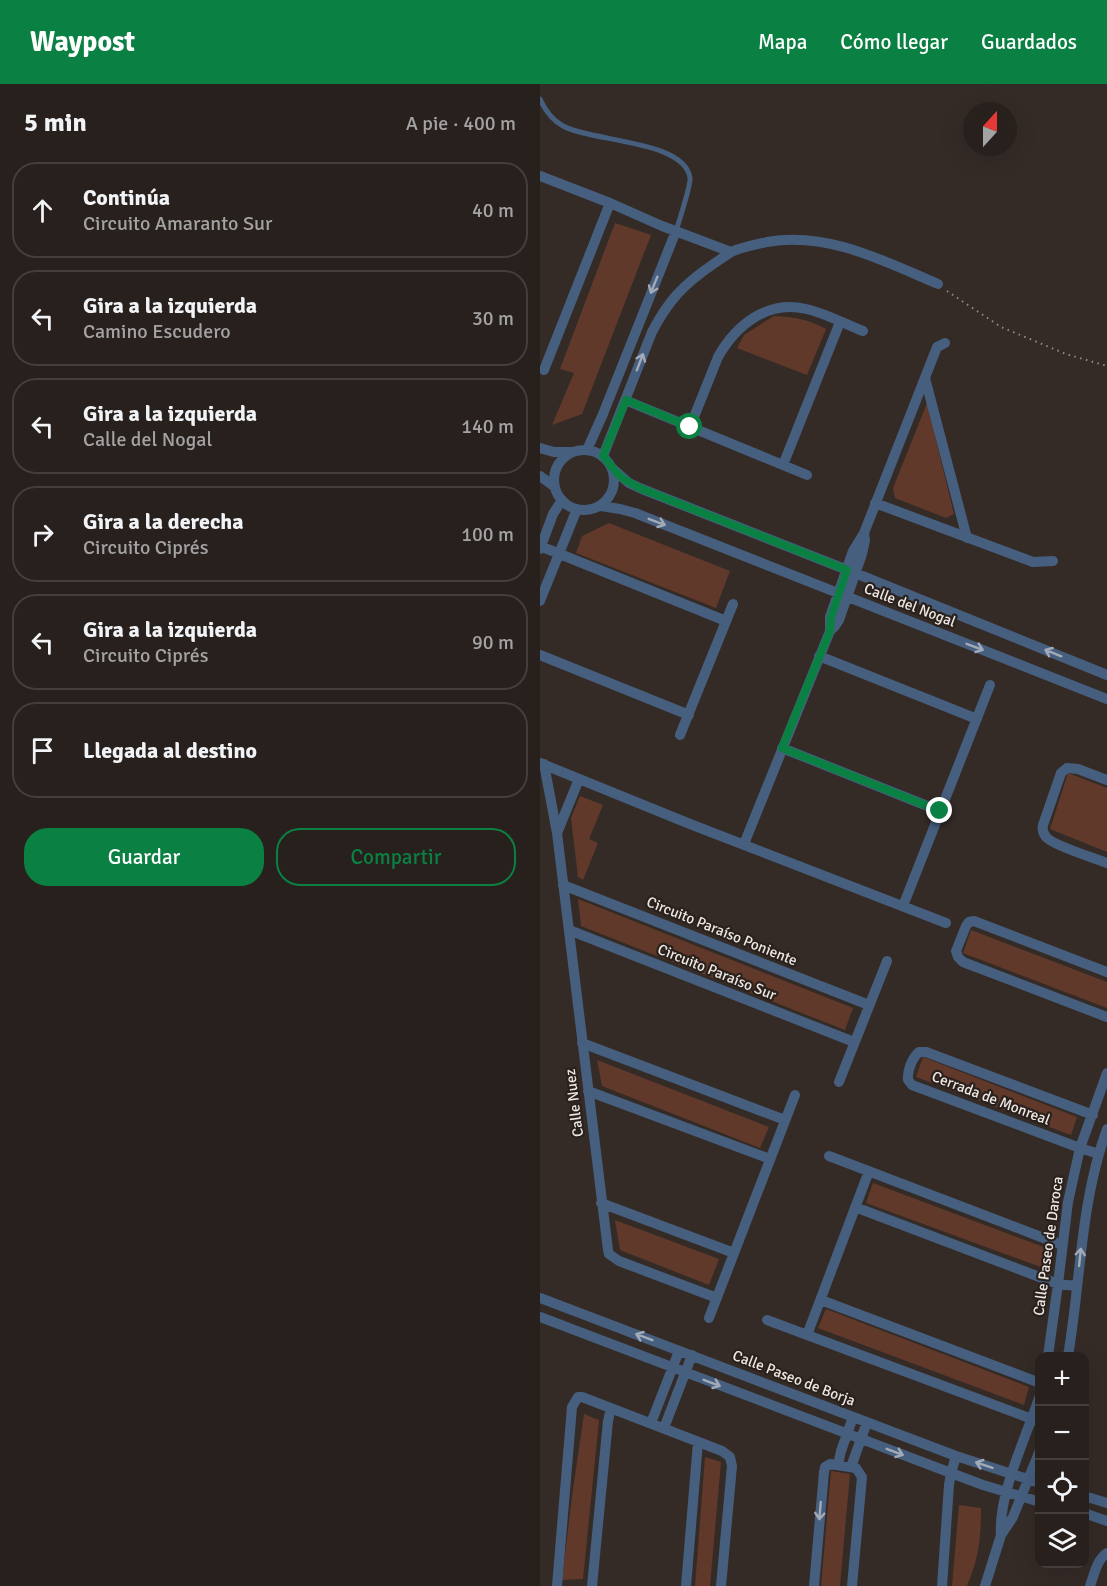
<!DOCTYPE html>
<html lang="es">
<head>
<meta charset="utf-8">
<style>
	body { margin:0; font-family:Signika,sans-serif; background:#2f2826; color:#f1f3f6 }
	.controls { position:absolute; right:18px; bottom:18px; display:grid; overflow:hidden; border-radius:12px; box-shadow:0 6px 24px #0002 }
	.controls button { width:54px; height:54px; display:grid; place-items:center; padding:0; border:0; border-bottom:2px solid #433e3b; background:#27201d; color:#f1f3f6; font:30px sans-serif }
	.compass { position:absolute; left:423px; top:18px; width:54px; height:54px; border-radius:50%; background:#27201d; box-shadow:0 6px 24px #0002; rotate:21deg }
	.stop { position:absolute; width:18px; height:18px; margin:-14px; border:4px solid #0b8043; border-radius:50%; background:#fff }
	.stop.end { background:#0b8043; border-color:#fff; box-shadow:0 2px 6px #0008 }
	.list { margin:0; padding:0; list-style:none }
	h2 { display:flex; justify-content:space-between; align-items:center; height:78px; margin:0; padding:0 24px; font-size:26px }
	h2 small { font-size:20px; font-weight:400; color:#a4a3a4 }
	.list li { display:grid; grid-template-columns:39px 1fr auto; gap:18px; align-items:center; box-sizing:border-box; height:96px; margin:0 12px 12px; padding:0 12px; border:2px solid #433e3b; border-radius:24px }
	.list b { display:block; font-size:22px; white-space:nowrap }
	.list p { margin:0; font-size:20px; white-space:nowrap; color:#a4a3a4 }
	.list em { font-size:20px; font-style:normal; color:#a4a3a4 }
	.actions { display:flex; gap:12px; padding:18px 24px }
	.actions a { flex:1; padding:14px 0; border:2px solid #0b8043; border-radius:24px; text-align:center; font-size:21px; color:#0b8043 }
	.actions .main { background:#0b8043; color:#fff }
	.icon { flex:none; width:33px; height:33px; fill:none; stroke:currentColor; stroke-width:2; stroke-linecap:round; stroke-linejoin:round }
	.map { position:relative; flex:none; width:567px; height:1502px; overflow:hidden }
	header { display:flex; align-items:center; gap:36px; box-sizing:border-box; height:84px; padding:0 30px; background:#0b8043; color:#fff }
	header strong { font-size:28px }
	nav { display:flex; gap:33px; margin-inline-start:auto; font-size:21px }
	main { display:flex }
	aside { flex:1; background:#27201d }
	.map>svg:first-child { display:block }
</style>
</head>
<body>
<header>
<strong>Waypost</strong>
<nav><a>Mapa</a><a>Cómo llegar</a><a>Guardados</a></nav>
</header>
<main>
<aside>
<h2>5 min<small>A pie · 400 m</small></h2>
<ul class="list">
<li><svg class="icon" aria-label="ahead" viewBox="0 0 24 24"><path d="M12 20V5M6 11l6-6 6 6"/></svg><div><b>Continúa</b><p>Circuito Amaranto Sur</p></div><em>40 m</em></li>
<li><svg class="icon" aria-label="left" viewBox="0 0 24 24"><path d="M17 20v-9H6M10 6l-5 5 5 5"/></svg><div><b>Gira a la izquierda</b><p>Camino Escudero</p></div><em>30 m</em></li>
<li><svg class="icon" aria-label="left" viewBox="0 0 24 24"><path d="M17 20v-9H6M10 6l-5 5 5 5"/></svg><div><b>Gira a la izquierda</b><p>Calle del Nogal</p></div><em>140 m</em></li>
<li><svg class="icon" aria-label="right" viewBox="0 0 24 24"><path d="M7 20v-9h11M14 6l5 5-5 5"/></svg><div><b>Gira a la derecha</b><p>Circuito Ciprés</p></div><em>100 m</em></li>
<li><svg class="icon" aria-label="left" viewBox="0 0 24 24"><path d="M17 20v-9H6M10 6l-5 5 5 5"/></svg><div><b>Gira a la izquierda</b><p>Circuito Ciprés</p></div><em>90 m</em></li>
<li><svg class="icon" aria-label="arrive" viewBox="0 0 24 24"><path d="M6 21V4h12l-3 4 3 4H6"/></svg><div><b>Llegada al destino</b></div></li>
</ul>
<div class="actions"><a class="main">Guardar</a><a>Compartir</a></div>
</aside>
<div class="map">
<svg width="567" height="1502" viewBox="0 0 567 1502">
	<rect width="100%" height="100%" fill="#342b27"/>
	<!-- green -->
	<path fill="#60392a" d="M 75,139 L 111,151 L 42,330 L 12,341 L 34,289 L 20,285 Z
		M 234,232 C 254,233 268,235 286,245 L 267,291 L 197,264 L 204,251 Z
		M 387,319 L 414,430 L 406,434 L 355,414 L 353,404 Z
		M 69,439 L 190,487 L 176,524 L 36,469 L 42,452 Z
		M 528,689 L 567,704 L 567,768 L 510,745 Z
		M 40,712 L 63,721 L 49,755 L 58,759 L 43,796 L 38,793 L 31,734 Z
		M 38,815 L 313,924 L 305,946 L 41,842 Z
		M 431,846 L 567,898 L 567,924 L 423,869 Z
		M 383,973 L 537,1033 L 531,1051 L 376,993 Z
		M 57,976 L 229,1043 L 220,1064 L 62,1002 Z
		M 333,1099 L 509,1165 L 509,1186 L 326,1119 Z
		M 75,1136 L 179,1175 L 169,1201 L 80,1166 Z
		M 286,1225 L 489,1303 L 484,1321 L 278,1244 Z
		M 44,1330 L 59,1336 L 43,1495 L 22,1496 L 32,1412 Z
		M 165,1373 L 181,1378 L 170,1502 L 155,1502 Z
		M 291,1387 L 310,1390 L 300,1502 L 281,1502 Z
		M 419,1421 L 441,1424 C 441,1455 439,1473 427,1502 L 412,1502 Z"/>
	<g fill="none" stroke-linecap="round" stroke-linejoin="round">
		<!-- path -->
		<path stroke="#928b87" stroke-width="2" stroke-dasharray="1.5 4.5" stroke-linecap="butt" d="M 407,207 L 461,243 L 526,270 L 567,282"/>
		<!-- service -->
		<path stroke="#465f7f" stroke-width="5" d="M 0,15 C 5,26 12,36 23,42 C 52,58 145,56 150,94 C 151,101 139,137 136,147"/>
		<!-- minor -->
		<path stroke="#465f7f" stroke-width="10" d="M 0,92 L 70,119 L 122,142 L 191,168
			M 4,286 L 70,119
			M 385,294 L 427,454
			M 85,316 L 267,391
			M 150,343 L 178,273 C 196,241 227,216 266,225 C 285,229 305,240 323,247
			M 0,364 L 14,368 L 31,368
			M14 396a30 30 0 1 1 60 0a30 30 0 1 1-60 0Z
			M 47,366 L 63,330 L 136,147
			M 63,372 L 112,248 C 128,217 143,201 172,181 C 178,177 185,172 191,168 C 202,163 215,161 227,158 C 287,147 344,177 398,200
			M 243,381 L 300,238
			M 73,385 L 89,399 L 102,405 L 315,489 L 567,591
			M 0,392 L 15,403
			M 335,419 L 493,478 L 513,477
			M 61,422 L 80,425 L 95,429 L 567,615
			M 0,462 L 186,537
			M 0,465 L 13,430 L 22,416
			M 0,517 L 37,425
			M 290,547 L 295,542 L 299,536 L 322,470 L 325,456 L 324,449
			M 0,571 L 149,631
			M 279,572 L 437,635
			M 140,651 L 193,520
			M 242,664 L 400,727
			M 0,679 L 150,740 L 406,839
			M 4,680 L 17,749 L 68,1166 L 69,1170 L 79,1177 L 177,1214
			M 567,696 L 538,685 L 527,684 L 521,689 L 503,741 C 502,746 503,750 507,754 C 515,762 554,774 567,779
			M 17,749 L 39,695
			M 204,760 L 290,547 L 290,533 L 313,467 L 324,449 L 397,263 L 405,259
			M 23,801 L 329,921
			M 363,822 L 450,601
			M 29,846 L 314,958
			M 567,888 L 434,837 L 429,838 L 426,842 L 416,867 L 418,873 L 423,878 L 567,933
			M 42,959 L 245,1036
			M 299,998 L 347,877
			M 48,1007 L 230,1075
			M 553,1031 L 386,968 L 379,968 C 372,974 367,987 368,996 L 372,1001 L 540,1064 L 559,1070
			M 289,1072 L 522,1161
			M 61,1119 L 194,1169
			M 315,1123 L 518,1200 L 537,1202
			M 0,1214 L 416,1372 L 500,1399
			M 281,1216 L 500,1299
			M 0,1233 L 411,1389 L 443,1401 L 500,1418
			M 169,1234 L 255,1011
			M 227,1236 L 500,1338
			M 267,1251 L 329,1087
			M 508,1272 L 518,1200 L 528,1118 L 540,1064 L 567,989
			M 528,1272 C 541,1196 540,1119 567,1045
			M 111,1339 L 139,1267
			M 124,1344 L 152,1271
			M 298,1381 L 301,1367 L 313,1333
			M 311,1383 L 327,1338
			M 544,1412 L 567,1419
			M 544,1429 L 567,1437
			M 461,1451 C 458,1409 487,1352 500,1311
			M 17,1502 L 32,1323 L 38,1313 L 42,1313 L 182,1367 L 190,1373 L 192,1382 L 181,1502
			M 52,1502 L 68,1337 L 71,1324
			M 146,1502 L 158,1358
			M 274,1502 L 284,1388 L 285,1383 L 290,1380 L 316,1384 L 322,1393 L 312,1502
			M 402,1502 L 409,1401 L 411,1389 L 416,1372
			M 445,1502 L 461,1451 L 473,1433 L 500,1366
			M 550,1502 C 554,1491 557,1475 567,1469"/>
	</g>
	<!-- one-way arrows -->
	<defs><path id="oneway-shaft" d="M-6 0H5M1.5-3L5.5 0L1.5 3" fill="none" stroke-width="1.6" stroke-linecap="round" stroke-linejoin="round" transform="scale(1.5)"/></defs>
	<g stroke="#a2aab7">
		<use href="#oneway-shaft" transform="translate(114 201) rotate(112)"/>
		<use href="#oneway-shaft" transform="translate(100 278) rotate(-69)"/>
		<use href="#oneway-shaft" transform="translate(117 438) rotate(21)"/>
		<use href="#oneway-shaft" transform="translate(435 563) rotate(21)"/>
		<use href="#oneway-shaft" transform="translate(513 569) rotate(-158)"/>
		<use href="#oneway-shaft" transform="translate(540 1173) rotate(-84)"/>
		<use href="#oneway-shaft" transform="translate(104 1253) rotate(-159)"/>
		<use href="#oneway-shaft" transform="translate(172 1299) rotate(21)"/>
		<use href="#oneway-shaft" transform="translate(355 1368) rotate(21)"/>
		<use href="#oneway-shaft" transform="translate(444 1381) rotate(-161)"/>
		<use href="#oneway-shaft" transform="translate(280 1427) rotate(95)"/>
	</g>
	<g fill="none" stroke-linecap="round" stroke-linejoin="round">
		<!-- route -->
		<path stroke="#0b8043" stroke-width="8" d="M 150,343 L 86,316 L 63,372 C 67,376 69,380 73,384 C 79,394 92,400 102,405 L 307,486 L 291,533 L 290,547 L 242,664 L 400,727"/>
	</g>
	<g text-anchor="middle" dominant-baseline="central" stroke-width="4.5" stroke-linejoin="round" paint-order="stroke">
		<!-- street labels -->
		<g font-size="15" fill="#ede7e4" stroke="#2a211d">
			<text transform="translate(370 521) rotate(21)">Calle del Nogal</text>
			<text transform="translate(182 847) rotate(22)">Circuito Paraíso Poniente</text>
			<text transform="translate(177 888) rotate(22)">Circuito Paraíso Sur</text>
			<text transform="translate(451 1014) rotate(21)">Cerrada de Monreal</text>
			<text transform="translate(34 1019) rotate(-97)">Calle Nuez</text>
			<text transform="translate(508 1162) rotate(-82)">Calle Paseo de Daroca</text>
			<text transform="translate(254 1294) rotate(21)">Calle Paseo de Borja</text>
		</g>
	</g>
</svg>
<div class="controls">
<button>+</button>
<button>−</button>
<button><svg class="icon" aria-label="locate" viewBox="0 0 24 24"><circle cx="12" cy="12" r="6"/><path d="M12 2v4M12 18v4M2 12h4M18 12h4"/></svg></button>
<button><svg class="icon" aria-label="layers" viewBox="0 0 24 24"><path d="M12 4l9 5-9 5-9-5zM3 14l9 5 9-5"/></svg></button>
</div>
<svg class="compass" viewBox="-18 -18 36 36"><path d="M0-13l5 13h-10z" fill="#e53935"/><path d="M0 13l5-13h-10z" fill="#a4a3a4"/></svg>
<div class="stop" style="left:150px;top:343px"></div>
<div class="stop end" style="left:400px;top:727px"></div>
</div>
</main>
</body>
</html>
